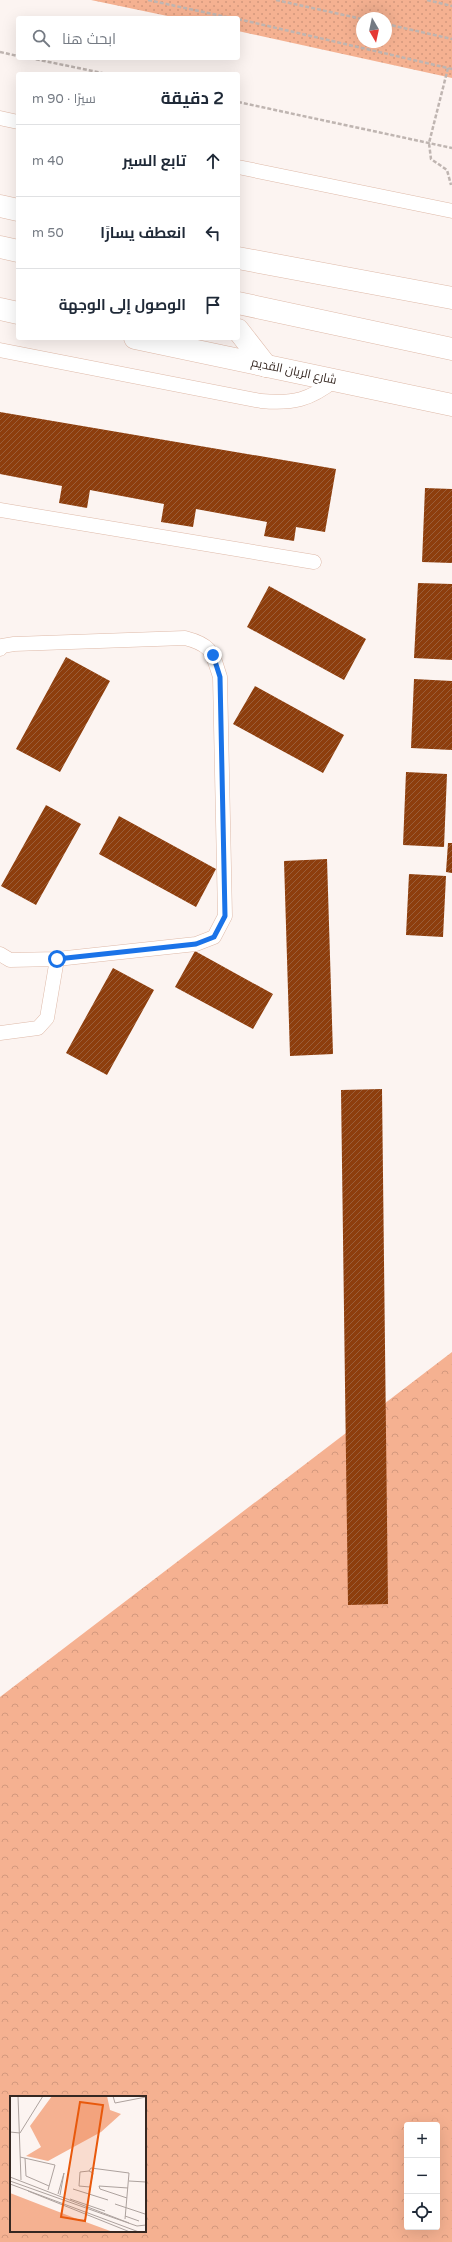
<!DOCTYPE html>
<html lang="ar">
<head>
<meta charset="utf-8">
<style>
	body { margin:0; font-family:"Varela Round",Cairo,sans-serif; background:#f6f6f7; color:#1f2937; direction:rtl }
	.controls { position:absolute; right:12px; bottom:12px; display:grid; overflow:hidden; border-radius:4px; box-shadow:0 4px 16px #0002 }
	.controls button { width:36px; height:36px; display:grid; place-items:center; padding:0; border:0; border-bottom:1px solid #e0e1e3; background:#fff; color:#1f2937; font:20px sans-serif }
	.compass { position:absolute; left:356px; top:12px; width:36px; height:36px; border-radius:50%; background:#fff; box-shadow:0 4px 16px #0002; rotate:171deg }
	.stop { position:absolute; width:12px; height:12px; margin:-9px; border:3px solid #1a73e8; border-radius:50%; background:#fff }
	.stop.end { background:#1a73e8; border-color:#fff; box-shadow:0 1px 4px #0008 }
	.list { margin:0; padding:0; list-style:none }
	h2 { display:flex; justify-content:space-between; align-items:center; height:52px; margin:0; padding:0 16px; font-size:17px }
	h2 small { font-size:13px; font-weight:400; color:#747a83 }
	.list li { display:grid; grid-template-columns:26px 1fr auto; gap:12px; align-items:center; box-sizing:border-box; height:72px; padding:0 16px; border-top:1px solid #e0e1e3 }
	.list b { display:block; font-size:15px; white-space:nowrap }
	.list em { font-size:13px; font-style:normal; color:#747a83 }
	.icon { flex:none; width:22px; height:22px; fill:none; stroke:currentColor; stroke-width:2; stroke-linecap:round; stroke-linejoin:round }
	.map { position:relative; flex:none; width:452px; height:2242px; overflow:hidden; direction:ltr }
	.search { position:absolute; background:#fff; box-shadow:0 4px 16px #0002; left:16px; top:16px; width:224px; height:44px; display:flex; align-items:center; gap:10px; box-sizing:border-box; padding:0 14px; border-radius:4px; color:#747a83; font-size:15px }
	.panel { position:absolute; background:#fff; box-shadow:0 4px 16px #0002; left:16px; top:72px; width:224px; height:268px; border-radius:4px; direction:rtl }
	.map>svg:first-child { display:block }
</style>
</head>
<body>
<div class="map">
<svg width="452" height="2242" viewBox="0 0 452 2242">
	<defs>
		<pattern id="forest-crowns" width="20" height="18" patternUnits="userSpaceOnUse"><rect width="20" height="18" fill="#f5b191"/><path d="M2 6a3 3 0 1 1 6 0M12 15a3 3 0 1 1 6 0" fill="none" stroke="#d3987d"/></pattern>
		<pattern id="park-dots" width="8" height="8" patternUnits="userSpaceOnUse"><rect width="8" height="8" fill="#f5b191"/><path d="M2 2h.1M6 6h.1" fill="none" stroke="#d3987d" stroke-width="1.8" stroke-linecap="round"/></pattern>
		<pattern id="building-hatch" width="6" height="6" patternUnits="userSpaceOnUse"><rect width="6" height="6" fill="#8d3e0d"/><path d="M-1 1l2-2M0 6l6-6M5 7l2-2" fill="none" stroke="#9a5e39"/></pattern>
	</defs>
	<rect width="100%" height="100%" fill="#fcf4f1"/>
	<!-- forest -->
	<path fill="url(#forest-crowns)" fill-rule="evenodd" d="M 452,1352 L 452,2242 L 0,2242 L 0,1697 ZM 11,2097 L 145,2097 L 145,2231 L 11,2231 ZM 407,2125 L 437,2125 L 437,2227 L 407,2227 Z"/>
	<!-- park -->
	<path fill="url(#park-dots)" fill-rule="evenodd" d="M 91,0 L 452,0 L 452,78 L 238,31 L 238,18 L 177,18 ZM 362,18 L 386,18 L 386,42 L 362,42 Z"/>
	<!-- building -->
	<path fill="url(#building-hatch)" d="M 0,412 L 336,469 L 325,532 L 296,527 L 294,541 L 264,536 L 267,522 L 196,509 L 193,527 L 161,522 L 164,504 L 90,490 L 87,508 L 59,503 L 62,486 L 0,474 Z
		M 425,488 L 452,489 L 452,563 L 422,562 Z
		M 418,583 L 452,584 L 452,660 L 414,658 Z
		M 269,586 L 366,639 L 344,680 L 247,627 Z
		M 66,657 L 110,681 L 60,772 L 16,749 Z
		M 414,679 L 452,681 L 452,750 L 411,748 Z
		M 255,686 L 344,735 L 323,773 L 233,724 Z
		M 406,772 L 447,774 L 444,847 L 403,845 Z
		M 46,805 L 81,824 L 36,905 L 1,886 Z
		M 119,816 L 216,869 L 196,907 L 99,854 Z
		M 448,843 L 452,843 L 452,873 L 446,872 Z
		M 327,859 L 333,1054 L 290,1056 L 284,861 Z
		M 409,874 L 446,876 L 443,937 L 406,935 Z
		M 195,951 L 273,994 L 253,1029 L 175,987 Z
		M 113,968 L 154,990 L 107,1075 L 66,1053 Z
		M 382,1089 L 388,1604 L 348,1605 L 341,1090 Z"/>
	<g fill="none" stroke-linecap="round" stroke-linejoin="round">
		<!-- service casing -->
		<g stroke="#deb9a8" stroke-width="15">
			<path id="service" d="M 0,118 L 18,122
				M 238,167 L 452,211
				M 0,350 L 261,401 C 293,404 310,400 335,380
				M 0,510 L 314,562
				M 0,649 L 2,646 L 14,644 L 185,638 C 212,645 212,652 220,677 L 225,916 L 214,937 L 196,944 L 57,959 L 10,960 L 0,954
				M 0,1033 L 38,1028 L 47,1018 L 57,959"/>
		</g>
		<!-- minor casing -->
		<g stroke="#deb9a8" stroke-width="23">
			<path id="minor" d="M 0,309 L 18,313
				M 135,338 L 452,405"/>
		</g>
		<!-- tertiary casing -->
		<g stroke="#deb9a8" stroke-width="23">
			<path id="tertiary" d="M 0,206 L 18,210
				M 0,247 L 18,251
				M 238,258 L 452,298
				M 238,303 L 452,349
				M 238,330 L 266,366"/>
		</g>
		<!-- path -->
		<path stroke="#bfb5b1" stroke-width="2.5" stroke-dasharray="4 2" stroke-linecap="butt" d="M 148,0 L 231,18
			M 276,0 L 362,19
			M 427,0 L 452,6
			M 238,19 L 452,69
			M 386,24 L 452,39
			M 0,52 L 18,56
			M 30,58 L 107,74
			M 448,68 L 429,143 L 431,159 L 447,170 L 451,185
			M 238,102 L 452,148"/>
		<!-- service -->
		<use href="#service" stroke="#fff" stroke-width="14"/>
		<!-- minor -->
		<use href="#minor" stroke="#fff" stroke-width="22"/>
		<!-- tertiary -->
		<use href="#tertiary" stroke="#fff" stroke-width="22"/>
	</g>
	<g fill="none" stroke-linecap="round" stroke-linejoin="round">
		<!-- route -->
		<path stroke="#1a73e8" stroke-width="5" d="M 57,959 L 196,944 L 214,937 L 225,916 L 220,677 L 213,655"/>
	</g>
	<g text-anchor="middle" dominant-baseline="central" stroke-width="4" stroke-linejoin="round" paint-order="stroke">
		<!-- street labels -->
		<g font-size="12" fill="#362822" stroke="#fff">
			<text transform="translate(294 371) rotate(12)">شارع الريان القديم</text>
		</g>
	</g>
	<!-- overview -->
	<g transform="translate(10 2096)">
		<rect width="136" height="136" fill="#fcf4f1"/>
		<path d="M 42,0 L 97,0 L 100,14 L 111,18 L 91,36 L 38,65 L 16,60 L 31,51 L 20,30 Z" fill="#f5b191"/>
		<path d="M 0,97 L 62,121 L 103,136 L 0,136 Z" fill="#f5b191"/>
		<path fill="none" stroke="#ada29e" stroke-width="1" d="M 8,0 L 11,84M 103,0 L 105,7 L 136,1M 0,36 L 10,37 L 33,0M 10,61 L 45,69 L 38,94M 15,62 L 16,80 L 39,90M 79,75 L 83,77 L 80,91 L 69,90 L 70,76 L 79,75 L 81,72 L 119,77 L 115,123M 0,81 L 119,127M 0,85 L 107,123 L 127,130 L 136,129M 119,85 L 136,86M 0,88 L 129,136M 63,93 L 98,104M 18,95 L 120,136M 48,98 L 54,77 L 50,99M 117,102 L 90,93 L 89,90 L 118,92M 60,103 L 95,115M 136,103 L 136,129M 105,108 L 135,118M 115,120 L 129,125"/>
		<path fill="#e8590c" fill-opacity="0.15" stroke="#e8590c" stroke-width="2" d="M 70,6 L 93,9 L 75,125 L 51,121 Z"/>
		<rect width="136" height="136" fill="none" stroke="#362822" stroke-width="2"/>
	</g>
</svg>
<div class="controls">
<button>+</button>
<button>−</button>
<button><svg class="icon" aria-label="locate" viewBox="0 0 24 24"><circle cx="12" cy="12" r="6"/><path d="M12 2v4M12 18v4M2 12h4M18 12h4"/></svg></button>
</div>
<svg class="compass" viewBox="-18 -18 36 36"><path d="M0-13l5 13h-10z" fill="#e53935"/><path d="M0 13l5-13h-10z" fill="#747a83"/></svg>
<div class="stop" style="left:57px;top:959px"></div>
<div class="stop end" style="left:213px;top:655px"></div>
<div class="search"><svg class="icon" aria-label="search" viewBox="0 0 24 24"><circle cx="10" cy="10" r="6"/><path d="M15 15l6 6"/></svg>ابحث هنا</div>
<section class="panel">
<h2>2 دقيقة<small>سيرًا · 90 m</small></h2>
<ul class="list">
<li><svg class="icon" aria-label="ahead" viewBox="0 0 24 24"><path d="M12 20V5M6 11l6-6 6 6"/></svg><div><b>تابع السير</b></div><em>40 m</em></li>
<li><svg class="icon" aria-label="left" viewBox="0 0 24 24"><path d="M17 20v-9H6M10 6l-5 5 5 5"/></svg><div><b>انعطف يسارًا</b></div><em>50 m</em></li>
<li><svg class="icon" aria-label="arrive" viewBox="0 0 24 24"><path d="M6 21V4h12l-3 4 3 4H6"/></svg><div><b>الوصول إلى الوجهة</b></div></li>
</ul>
</section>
</div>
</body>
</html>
